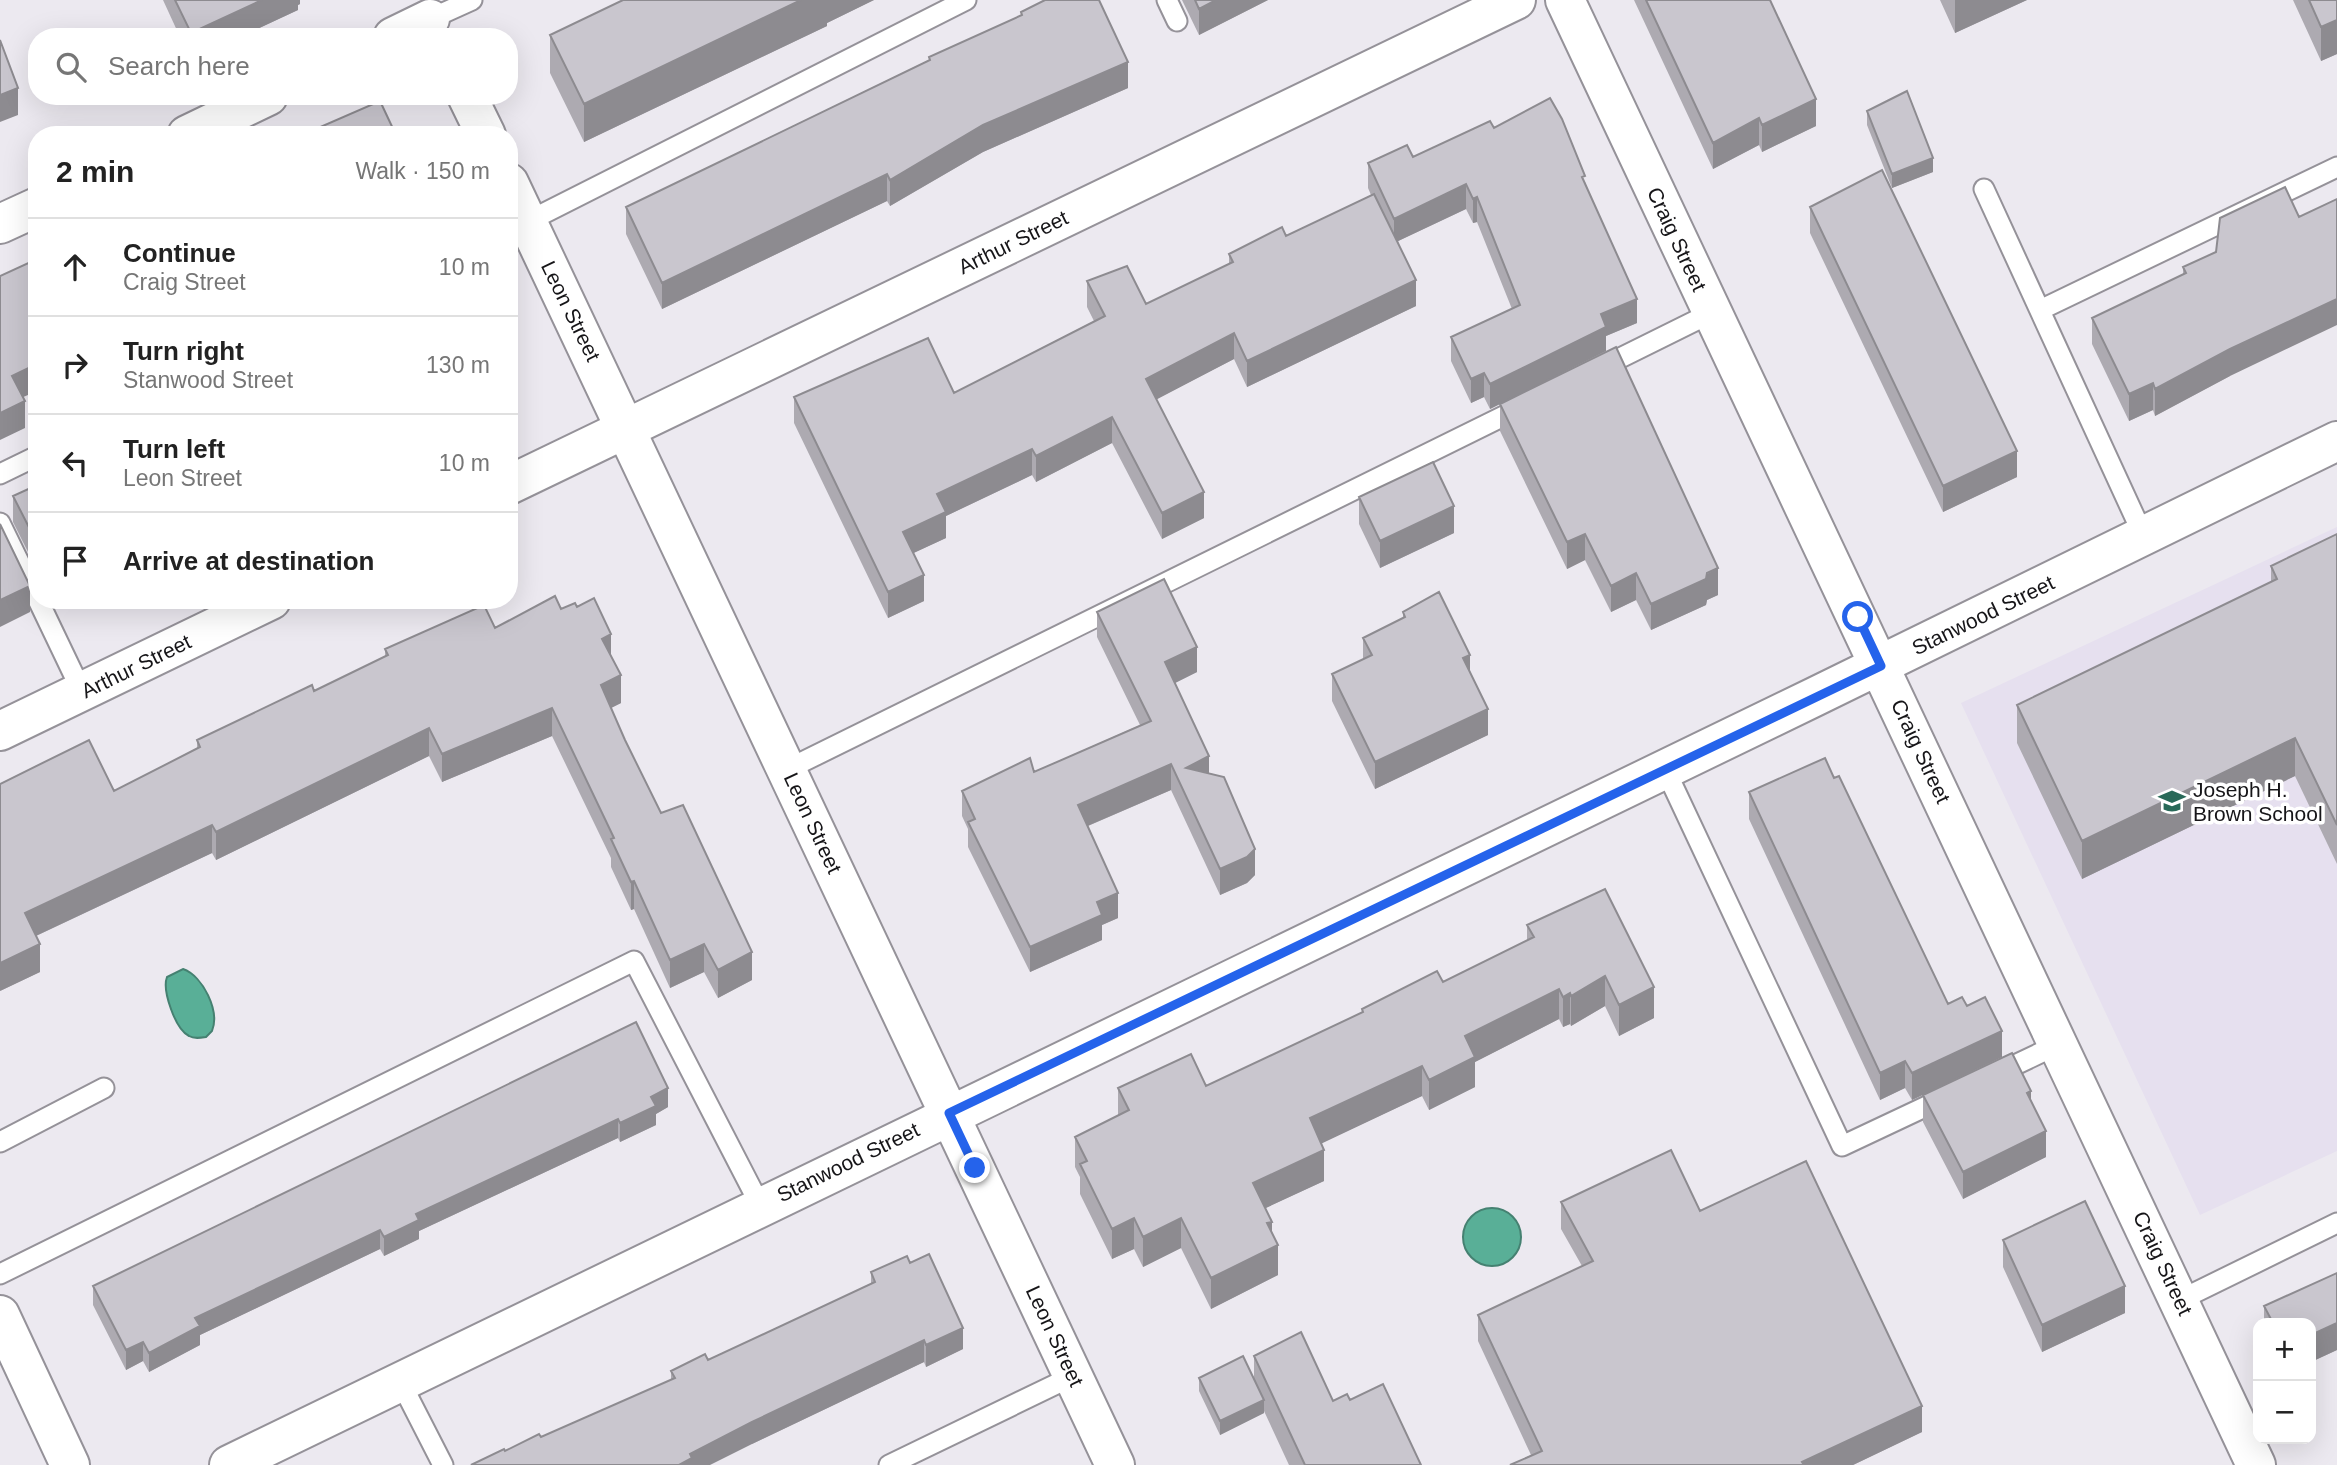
<!DOCTYPE html>
<html lang="en">
<head>
<meta charset="utf-8">
<style>
	body { margin:0; font-family:Arial,sans-serif; background:#f2f2f2; color:#222 }
	.controls { position:absolute; right:21px; bottom:21px; display:grid; overflow:hidden; border-radius:14px; box-shadow:0 7px 28px #0002 }
	.controls button { width:63px; height:63px; display:grid; place-items:center; padding:0; border:0; border-bottom:2px solid #e0e0e0; background:#fff; color:#222; font:35px sans-serif }
	.stop { position:absolute; width:21px; height:21px; margin:-16px; border:5px solid #2563eb; border-radius:50%; background:#fff }
	.stop.end { background:#2563eb; border-color:#fff; box-shadow:0 2px 7px #0008 }
	.list { margin:0; padding:0; list-style:none }
	h2 { display:flex; justify-content:space-between; align-items:center; height:91px; margin:0; padding:0 28px; font-size:30px }
	h2 small { font-size:23px; font-weight:400; color:#767676 }
	.list li { display:grid; grid-template-columns:46px 1fr auto; gap:21px; align-items:center; box-sizing:border-box; height:98px; padding:0 28px; border-top:2px solid #e0e0e0 }
	.list b { display:block; font-size:26px; white-space:nowrap }
	.list p { margin:0; font-size:23px; white-space:nowrap; color:#767676 }
	.list em { font-size:23px; font-style:normal; color:#767676 }
	.icon { flex:none; width:38px; height:38px; fill:none; stroke:currentColor; stroke-width:2; stroke-linecap:round; stroke-linejoin:round }
	.map { position:relative; flex:none; width:2337px; height:1465px; overflow:hidden }
	.search { position:absolute; background:#fff; box-shadow:0 7px 28px #0002; left:28px; top:28px; width:490px; height:77px; display:flex; align-items:center; gap:18px; box-sizing:border-box; padding:0 24px; border-radius:28px; color:#767676; font-size:26px }
	.panel { position:absolute; background:#fff; box-shadow:0 7px 28px #0002; left:28px; top:126px; width:490px; height:483px; border-radius:28px }
	.map>svg:first-child { display:block }
</style>
</head>
<body>
<div class="map">
<svg width="2337" height="1465" viewBox="0 0 2337 1465">
	<rect width="100%" height="100%" fill="#ece9f0"/>
	<!-- built -->
	<path fill="#e6e0ef" d="M 2337,527 L 2337,1151 L 2200,1215 L 1961,703 Z"/>
	<!-- water -->
	<path fill="#59af97" stroke="#458171" stroke-width="2" d="M 183,969 C 203,976 220,1011 212,1031 L 206,1037 C 200,1038 194,1039 189,1036 C 175,1029 162,990 167,977 Z
		M1463 1237a29 29 0 1 1 58 0a29 29 0 1 1-58 0Z"/>
	<g fill="none" stroke-linecap="round" stroke-linejoin="round">
		<!-- service casing -->
		<g stroke="#959299" stroke-width="23">
			<path id="service" d="M 1167,0 L 1177,21
				M 430,19 L 472,0
				M 1984,189 L 2144,537
				M 509,231 L 966,0
				M 2040,310 L 2337,167
				M 1598,369 L 1711,313
				M 0,474 L 37,456
				M 0,523 L 37,599
				M 38,600 L 82,692
				M 788,769 L 1524,406
				M 1665,769 L 1842,1146 L 1946,1097
				M 1996,1074 L 2059,1044
				M 0,1142 L 104,1088
				M 0,1274 L 634,961 L 760,1205
				M 2180,1300 L 2337,1223
				M 400,1381 L 443,1465
				M 889,1465 L 1073,1376"/>
		</g>
		<!-- minor casing -->
		<g stroke="#959299" stroke-width="42">
			<path id="minor" d="M 1565,0 L 2256,1465
				M 393,37 L 430,19
				M 467,96 L 486,135
				M 187,135 L 268,96
				M 509,183 L 1115,1465
				M 0,224 L 37,207
				M 509,485 L 1516,0
				M 0,731 L 271,600
				M 0,1315 L 70,1465
				M 229,1465 C 929,1119 1637,788 2337,441"/>
		</g>
		<!-- service -->
		<use href="#service" stroke="#fff" stroke-width="19"/>
		<!-- minor -->
		<use href="#minor" stroke="#fff" stroke-width="38"/>
	</g>
	<!-- wall -->
	<path fill="#adaab1" d="M 163,0 L 300,0 L 300,4 L 298,5 L 298,10 L 240,37 L 180,37 Z
		M 623,0 L 874,0 L 827,23 L 827,26 L 584,142 L 550,73 L 550,35 Z
		M 1182,0 L 1268,0 L 1199,35 Z
		M 1634,0 L 1770,0 L 1816,126 L 1762,152 L 1759,145 L 1713,169 Z
		M 1940,0 L 2027,0 L 1955,33 Z
		M 2293,0 L 2337,0 L 2337,54 L 2321,61 Z
		M 1021,12 L 1128,88 L 983,152 L 890,206 L 887,201 L 662,309 L 626,234 L 626,207 L 929,60 L 929,57 L 1021,16 Z
		M 1867,111 L 1933,172 L 1892,188 L 1867,125 Z
		M 1494,128 L 1585,182 L 1637,323 L 1606,336 L 1606,351 L 1490,409 L 1484,397 L 1471,403 L 1451,361 L 1451,337 L 1512,309 L 1477,222 L 1473,223 L 1466,209 L 1398,241 L 1416,306 L 1247,387 L 1234,359 L 1156,399 L 1204,518 L 1162,539 L 1112,443 L 1036,482 L 1032,475 L 946,516 L 946,538 L 913,553 L 924,601 L 888,618 L 794,423 L 794,397 L 954,393 L 1094,321 L 1087,307 L 1087,281 L 1146,304 L 1229,264 L 1229,254 L 1286,236 L 1371,195 L 1368,188 L 1368,163 L 1413,157 Z
		M 1810,207 L 2017,477 L 1943,512 L 1810,233 Z
		M 2183,267 L 2230,376 L 2155,416 L 2153,410 L 2129,421 L 2092,344 L 2092,318 L 2183,275 Z
		M 1500,404 L 1718,595 L 1707,600 L 1706,605 L 1651,630 L 1636,600 L 1611,612 L 1585,560 L 1567,569 L 1500,431 Z
		M 37,485 L 37,570 L 13,522 L 13,496 Z
		M 1359,497 L 1454,533 L 1380,568 L 1359,524 Z
		M 2337,534 L 2337,864 L 2295,776 L 2082,879 L 2017,743 L 2017,705 L 2271,582 L 2271,566 Z
		M 577,607 L 611,657 L 621,703 L 611,708 L 625,740 L 661,813 L 752,980 L 718,998 L 704,972 L 670,988 L 634,909 L 631,910 L 611,867 L 611,858 L 552,736 L 442,782 L 429,756 L 216,860 L 212,853 L 36,936 L 40,972 L 0,991 L 114,791 L 197,748 L 197,740 L 314,691 L 385,657 L 385,649 L 495,628 L 561,609 Z
		M 1097,612 L 1197,672 L 1175,683 L 1209,774 L 1255,875 L 1247,883 L 1220,895 L 1171,790 L 1088,826 L 1118,918 L 1102,925 L 1102,940 L 1030,972 L 968,847 L 968,829 L 962,816 L 962,791 L 1034,772 L 1140,725 L 1097,637 Z
		M 1403,612 L 1470,671 L 1488,735 L 1375,789 L 1332,701 L 1332,674 L 1363,659 L 1363,638 L 1403,618 Z
		M 1834,778 L 1948,1004 L 2002,1057 L 1912,1100 L 1905,1088 L 1880,1100 L 1749,819 L 1749,792 Z
		M 1605,889 L 1654,1018 L 1619,1036 L 1605,1006 L 1571,1026 L 1570,1024 L 1563,1027 L 1559,1019 L 1475,1062 L 1475,1087 L 1429,1110 L 1422,1096 L 1321,1143 L 1324,1181 L 1265,1208 L 1272,1231 L 1278,1275 L 1211,1309 L 1181,1248 L 1143,1267 L 1134,1249 L 1112,1259 L 1080,1194 L 1080,1177 L 1075,1167 L 1075,1137 L 1118,1116 L 1118,1088 L 1206,1086 L 1362,1013 L 1362,1009 L 1443,982 L 1527,941 L 1527,925 Z
		M 636,1022 L 668,1107 L 656,1114 L 656,1125 L 620,1142 L 618,1138 L 419,1231 L 419,1239 L 384,1256 L 380,1249 L 200,1335 L 200,1345 L 149,1372 L 143,1361 L 126,1370 L 93,1305 L 93,1286 Z
		M 1923,1095 L 2031,1102 L 2046,1157 L 1963,1199 L 1923,1122 Z
		M 1561,1202 L 1700,1211 L 1922,1432 L 1853,1465 L 1510,1465 L 1531,1455 L 1478,1341 L 1478,1315 L 1582,1266 L 1561,1229 Z
		M 2003,1240 L 2125,1313 L 2042,1352 L 2003,1267 Z
		M 910,1263 L 963,1349 L 926,1367 L 924,1362 L 752,1444 L 505,1451 L 541,1437 L 671,1380 L 671,1371 L 708,1360 L 871,1284 L 871,1272 Z
		M 2337,1273 L 2337,1350 L 2311,1362 L 2311,1323 L 2264,1323 L 2264,1306 Z
		M 1254,1356 L 1333,1401 L 1350,1400 L 1421,1465 L 1289,1465 L 1264,1411 L 1264,1413 L 1220,1435 L 1199,1391 L 1199,1378 L 1254,1377 Z"/>
	<!-- shaded-wall -->
	<path fill="#8d8b90" d="M 262,0 L 300,0 L 300,4 L 298,5 L 298,10 L 240,37 L 191,37 L 191,33 Z
		M 801,0 L 874,0 L 827,23 L 827,26 L 584,142 L 584,104 Z
		M 1216,0 L 1268,0 L 1199,35 L 1199,9 Z
		M 1955,0 L 2027,0 L 1955,33 Z
		M 2337,20 L 2337,54 L 2321,61 L 2321,27 Z
		M 1128,62 L 1128,88 L 983,152 L 890,206 L 890,180 L 983,125 Z
		M 18,88 L 18,115 L 0,122 L 0,95 Z
		M 1816,99 L 1816,126 L 1762,152 L 1762,125 Z
		M 1759,118 L 1759,145 L 1713,169 L 1713,143 Z
		M 1933,158 L 1933,172 L 1892,188 L 1892,174 Z
		M 887,174 L 887,201 L 662,309 L 662,283 Z
		M 1466,184 L 1466,209 L 1394,243 L 1394,219 Z
		M 1477,197 L 1477,222 L 1473,223 L 1473,199 Z
		M 1416,280 L 1416,306 L 1247,387 L 1247,361 Z
		M 1637,299 L 1637,323 L 1606,336 L 1606,351 L 1490,409 L 1490,384 L 1601,314 Z
		M 2337,299 L 2337,325 L 2230,376 L 2155,416 L 2155,389 L 2230,349 Z
		M 1234,333 L 1234,359 L 1146,405 L 1146,379 Z
		M 37,364 L 37,391 L 12,402 L 12,376 Z
		M 1484,373 L 1484,397 L 1471,403 L 1471,379 Z
		M 2153,383 L 2153,410 L 2129,421 L 2129,394 Z
		M 25,401 L 25,428 L 0,440 L 0,413 Z
		M 1112,417 L 1112,443 L 1036,482 L 1036,456 Z
		M 1032,449 L 1032,475 L 946,516 L 946,538 L 903,558 L 903,532 L 937,494 Z
		M 2017,451 L 2017,477 L 1943,512 L 1943,486 Z
		M 1204,492 L 1204,518 L 1162,539 L 1162,513 Z
		M 1454,506 L 1454,533 L 1380,568 L 1380,541 Z
		M 1585,534 L 1585,560 L 1567,569 L 1567,542 Z
		M 1718,568 L 1718,595 L 1707,600 L 1706,605 L 1651,630 L 1651,604 Z
		M 1636,573 L 1636,600 L 1611,612 L 1611,586 Z
		M 924,575 L 924,601 L 888,618 L 888,592 Z
		M 30,586 L 30,612 L 0,627 L 0,600 Z
		M 611,634 L 611,662 L 602,639 Z
		M 1197,647 L 1197,672 L 1165,688 L 1165,662 Z
		M 1470,655 L 1470,681 L 1463,658 Z
		M 621,675 L 621,703 L 601,713 L 601,685 Z
		M 552,708 L 552,736 L 442,782 L 442,754 Z
		M 1488,709 L 1488,735 L 1375,789 L 1375,762 Z
		M 429,728 L 429,756 L 216,860 L 216,832 Z
		M 2295,738 L 2295,776 L 2082,879 L 2082,841 Z
		M 1209,756 L 1209,782 L 1186,768 Z
		M 1171,764 L 1171,790 L 1078,830 L 1078,805 Z
		M 212,825 L 212,853 L 25,941 L 25,913 Z
		M 1255,849 L 1255,875 L 1247,883 L 1220,895 L 1220,869 Z
		M 634,881 L 634,909 L 631,910 L 631,882 Z
		M 1118,893 L 1118,918 L 1102,925 L 1102,940 L 1030,972 L 1030,947 L 1097,902 Z
		M 40,944 L 40,972 L 0,991 L 0,963 Z
		M 704,944 L 704,972 L 670,988 L 670,960 Z
		M 752,952 L 752,980 L 718,998 L 718,970 Z
		M 1605,976 L 1605,1006 L 1571,1026 L 1571,996 Z
		M 1654,987 L 1654,1018 L 1619,1036 L 1619,1005 Z
		M 1559,989 L 1559,1019 L 1475,1062 L 1475,1087 L 1429,1110 L 1429,1080 L 1465,1036 Z
		M 1570,993 L 1570,1024 L 1563,1027 L 1563,997 Z
		M 2002,1031 L 2002,1057 L 1912,1100 L 1912,1073 Z
		M 1905,1061 L 1905,1088 L 1880,1100 L 1880,1073 Z
		M 1422,1066 L 1422,1096 L 1310,1149 L 1310,1118 Z
		M 668,1088 L 668,1107 L 656,1114 L 656,1125 L 620,1142 L 620,1123 L 651,1097 Z
		M 2031,1091 L 2031,1118 L 2027,1093 Z
		M 618,1119 L 618,1138 L 419,1231 L 419,1239 L 384,1256 L 384,1237 L 416,1214 Z
		M 2046,1131 L 2046,1157 L 1963,1199 L 1963,1172 Z
		M 1324,1150 L 1324,1181 L 1253,1214 L 1253,1183 Z
		M 1134,1218 L 1134,1249 L 1112,1259 L 1112,1229 Z
		M 1181,1218 L 1181,1248 L 1143,1267 L 1143,1237 Z
		M 1272,1222 L 1272,1248 L 1278,1245 L 1278,1275 L 1211,1309 L 1211,1278 L 1267,1223 Z
		M 380,1230 L 380,1249 L 200,1335 L 200,1345 L 149,1372 L 149,1353 L 195,1318 Z
		M 2125,1286 L 2125,1313 L 2042,1352 L 2042,1325 Z
		M 2337,1323 L 2337,1350 L 2311,1362 L 2311,1335 Z
		M 963,1328 L 963,1349 L 926,1367 L 926,1345 Z
		M 924,1340 L 924,1362 L 752,1444 L 710,1465 L 679,1465 L 690,1454 L 752,1422 Z
		M 143,1342 L 143,1361 L 126,1370 L 126,1350 Z
		M 1264,1400 L 1264,1413 L 1220,1435 L 1220,1421 Z
		M 1922,1406 L 1922,1432 L 1853,1465 L 1802,1465 L 1802,1462 Z"/>
	<!-- building -->
	<path fill="#c9c6ce" stroke="#8d8b90" stroke-width="2" d="M 175,0 L 262,0 L 191,33 Z
		M 623,0 L 801,0 L 584,104 L 550,35 Z
		M 1045,0 L 1099,0 L 1128,62 L 983,125 L 890,180 L 887,174 L 662,283 L 626,207 L 930,60 L 929,57 L 1022,15 L 1021,12 Z
		M 1195,0 L 1216,0 L 1199,9 Z
		M 1646,0 L 1770,0 L 1816,99 L 1762,125 L 1759,118 L 1713,143 Z
		M 2309,0 L 2337,0 L 2337,20 L 2321,27 Z
		M 0,40 L 18,88 L 0,95 Z
		M 1907,91 L 1933,158 L 1892,174 L 1867,111 Z
		M 1550,98 L 1562,119 L 1585,176 L 1582,177 L 1637,299 L 1601,314 L 1606,327 L 1490,384 L 1484,373 L 1471,379 L 1451,337 L 1520,305 L 1477,197 L 1473,199 L 1466,184 L 1394,219 L 1368,163 L 1407,145 L 1413,157 L 1490,121 L 1494,128 Z
		M 380,101 L 396,135 L 315,135 L 318,128 Z
		M 1882,170 L 2017,451 L 1943,486 L 1810,207 Z
		M 2285,187 L 2299,217 L 2337,199 L 2337,299 L 2230,349 L 2155,389 L 2153,383 L 2129,394 L 2092,318 L 2186,273 L 2183,267 L 2216,252 L 2220,218 Z
		M 1374,194 L 1416,280 L 1247,361 L 1234,333 L 1146,379 L 1204,492 L 1162,513 L 1112,417 L 1036,456 L 1032,449 L 937,494 L 946,512 L 903,532 L 924,575 L 888,592 L 794,397 L 928,338 L 954,393 L 1105,316 L 1087,281 L 1127,266 L 1146,304 L 1233,262 L 1229,254 L 1282,227 L 1286,236 Z
		M 37,259 L 37,364 L 12,376 L 25,401 L 0,413 L 0,276 Z
		M 1616,347 L 1718,568 L 1707,573 L 1706,579 L 1651,604 L 1636,573 L 1611,586 L 1585,534 L 1567,542 L 1500,404 Z
		M 1433,462 L 1454,506 L 1380,541 L 1359,497 Z
		M 37,485 L 37,543 L 13,496 Z
		M 0,524 L 30,586 L 0,600 Z
		M 2337,534 L 2337,825 L 2295,738 L 2082,841 L 2017,705 L 2277,579 L 2271,566 Z
		M 1164,579 L 1197,647 L 1165,662 L 1209,756 L 1186,768 L 1224,777 L 1255,849 L 1247,857 L 1220,869 L 1171,764 L 1078,805 L 1118,893 L 1097,902 L 1102,915 L 1030,947 L 968,822 L 975,819 L 962,791 L 1030,758 L 1034,772 L 1151,721 L 1097,612 Z
		M 1439,592 L 1470,655 L 1463,658 L 1488,709 L 1375,762 L 1332,674 L 1372,655 L 1363,638 L 1405,617 L 1403,612 Z
		M 555,596 L 561,609 L 575,603 L 577,607 L 594,598 L 611,634 L 602,639 L 621,675 L 601,685 L 625,740 L 661,813 L 683,805 L 752,952 L 718,970 L 704,944 L 670,960 L 634,881 L 631,882 L 611,839 L 614,838 L 552,708 L 442,754 L 429,728 L 216,832 L 212,825 L 25,913 L 40,944 L 0,963 L 0,784 L 89,740 L 114,791 L 200,747 L 197,740 L 312,685 L 314,691 L 388,655 L 385,649 L 484,605 L 495,628 Z
		M 1825,758 L 1834,778 L 1839,776 L 1948,1004 L 1962,997 L 1967,1006 L 1985,997 L 2002,1031 L 1912,1073 L 1905,1061 L 1880,1073 L 1749,792 Z
		M 1605,889 L 1654,987 L 1619,1005 L 1605,976 L 1571,996 L 1570,993 L 1563,997 L 1559,989 L 1465,1036 L 1475,1057 L 1429,1080 L 1422,1066 L 1310,1118 L 1324,1150 L 1253,1183 L 1272,1222 L 1267,1223 L 1278,1245 L 1211,1278 L 1181,1218 L 1143,1237 L 1134,1218 L 1112,1229 L 1080,1164 L 1087,1161 L 1075,1137 L 1129,1110 L 1118,1088 L 1191,1054 L 1206,1086 L 1363,1012 L 1362,1009 L 1437,971 L 1443,982 L 1534,937 L 1527,925 Z
		M 636,1022 L 668,1088 L 651,1097 L 656,1106 L 620,1123 L 618,1119 L 416,1214 L 419,1220 L 384,1237 L 380,1230 L 195,1318 L 200,1326 L 149,1353 L 143,1342 L 126,1350 L 93,1286 Z
		M 2012,1053 L 2031,1091 L 2027,1093 L 2046,1131 L 1963,1172 L 1923,1095 Z
		M 1671,1150 L 1700,1211 L 1806,1161 L 1922,1406 L 1802,1462 L 1804,1465 L 1510,1465 L 1542,1451 L 1478,1315 L 1593,1261 L 1561,1202 Z
		M 2085,1201 L 2125,1286 L 2042,1325 L 2003,1240 Z
		M 929,1254 L 963,1328 L 926,1345 L 924,1340 L 752,1422 L 690,1454 L 692,1458 L 679,1465 L 471,1465 L 504,1449 L 505,1451 L 539,1434 L 541,1437 L 675,1378 L 671,1371 L 705,1354 L 708,1360 L 875,1282 L 871,1272 L 907,1256 L 910,1263 Z
		M 2337,1273 L 2337,1323 L 2311,1335 L 2311,1323 L 2273,1323 L 2264,1306 Z
		M 1301,1332 L 1333,1401 L 1347,1394 L 1350,1400 L 1383,1384 L 1421,1465 L 1305,1465 L 1254,1356 Z
		M 1243,1356 L 1264,1400 L 1220,1421 L 1199,1378 Z"/>
	<g fill="none" stroke-linecap="round" stroke-linejoin="round">
		<!-- route -->
		<path stroke="#2563eb" stroke-width="9" d="M 975,1168 L 949,1113 L 1881,666 L 1858,617"/>
	</g>
	<!-- icons -->
	<defs>
		<g id="school-bare" transform="scale(2.1)"><path d="M0-5L7-2L0 1L-7-2ZM-4 1L0 2.5L4 1V4Q0 6-4 4Z" fill="#286958" stroke="#fff" stroke-width="2.5" paint-order="stroke"/></g>
	</defs>
	<g fill-rule="evenodd">
		<use href="#school-bare" x="2172" y="801"/>
	</g>
	<g text-anchor="middle" dominant-baseline="central" stroke-width="7" stroke-linejoin="round" paint-order="stroke">
		<!-- street labels -->
		<g font-size="21" fill="#161518" stroke="#fff">
			<text transform="translate(1677 239) rotate(65)">Craig Street</text>
			<text transform="translate(1013 242) rotate(-26)">Arthur Street</text>
			<text transform="translate(571 311) rotate(64)">Leon Street</text>
			<text transform="translate(1983 615) rotate(-26)">Stanwood Street</text>
			<text transform="translate(136 666) rotate(-26)">Arthur Street</text>
			<text transform="translate(1921 751) rotate(65)">Craig Street</text>
			<text transform="translate(813 823) rotate(65)">Leon Street</text>
			<text transform="translate(848 1162) rotate(-26)">Stanwood Street</text>
			<text transform="translate(2163 1263) rotate(65)">Craig Street</text>
			<text transform="translate(1055 1336) rotate(65)">Leon Street</text>
		</g>
		<!-- poi labels -->
		<g font-size="21" fill="#161518" stroke="#fff" text-anchor="start">
			<text x="2193" y="789">Joseph H.<tspan x="2193" dy="24">Brown School</tspan></text>
		</g>
	</g>
</svg>
<div class="controls">
<button>+</button>
<button>−</button>
</div>
<div class="stop" style="left:1858px;top:617px"></div>
<div class="stop end" style="left:975px;top:1168px"></div>
<div class="search"><svg class="icon" aria-label="search" viewBox="0 0 24 24"><circle cx="10" cy="10" r="6"/><path d="M15 15l6 6"/></svg>Search here</div>
<section class="panel">
<h2>2 min<small>Walk · 150 m</small></h2>
<ul class="list">
<li><svg class="icon" aria-label="ahead" viewBox="0 0 24 24"><path d="M12 20V5M6 11l6-6 6 6"/></svg><div><b>Continue</b><p>Craig Street</p></div><em>10 m</em></li>
<li><svg class="icon" aria-label="right" viewBox="0 0 24 24"><path d="M7 20v-9h11M14 6l5 5-5 5"/></svg><div><b>Turn right</b><p>Stanwood Street</p></div><em>130 m</em></li>
<li><svg class="icon" aria-label="left" viewBox="0 0 24 24"><path d="M17 20v-9H6M10 6l-5 5 5 5"/></svg><div><b>Turn left</b><p>Leon Street</p></div><em>10 m</em></li>
<li><svg class="icon" aria-label="arrive" viewBox="0 0 24 24"><path d="M6 21V4h12l-3 4 3 4H6"/></svg><div><b>Arrive at destination</b></div></li>
</ul>
</section>
</div>
</body>
</html>
